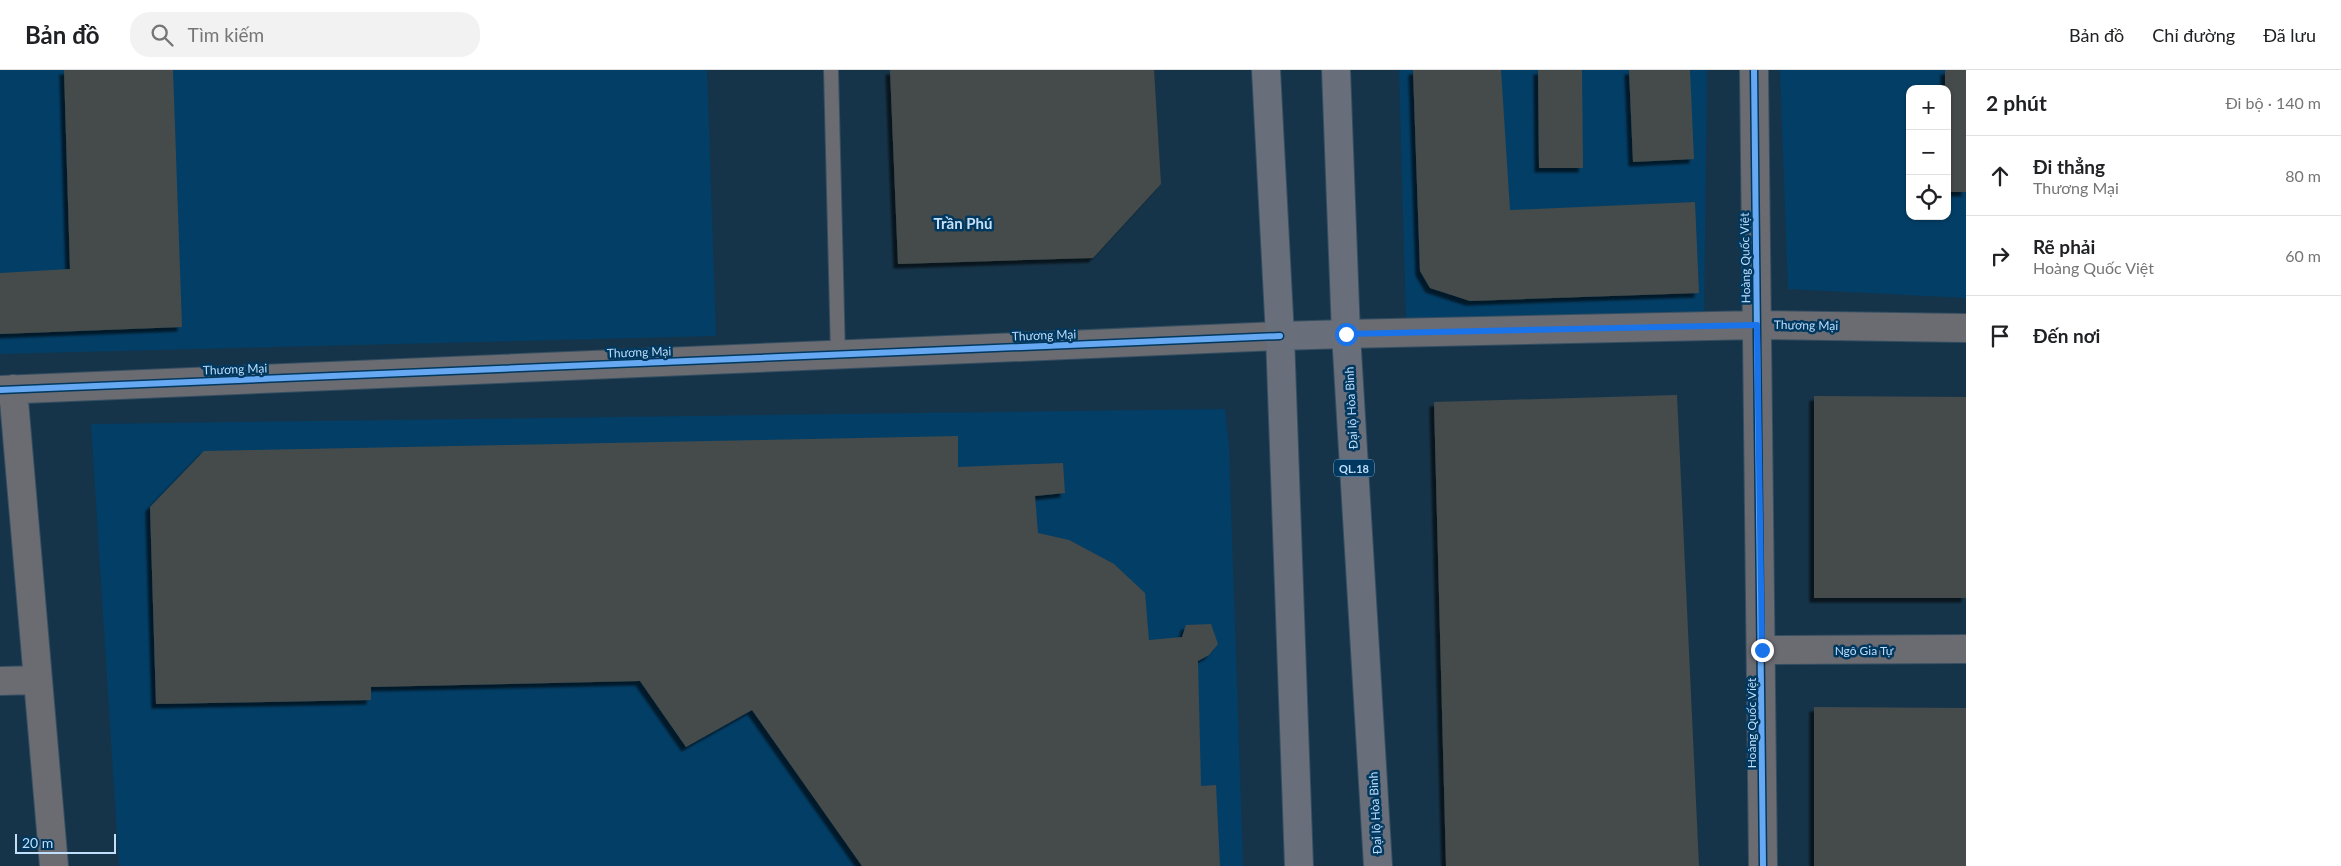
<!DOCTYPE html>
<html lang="vi">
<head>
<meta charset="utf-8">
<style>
	body { margin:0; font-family:Lato,sans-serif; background:#f2f2f2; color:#202124 }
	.controls { position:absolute; right:15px; top:15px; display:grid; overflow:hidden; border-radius:10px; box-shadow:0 1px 4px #0004 }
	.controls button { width:45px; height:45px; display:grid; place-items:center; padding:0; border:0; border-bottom:1px solid #e0e0e0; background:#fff; color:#202124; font:25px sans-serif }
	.scale { position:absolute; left:15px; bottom:12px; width:101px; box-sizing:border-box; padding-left:5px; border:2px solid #bfdffd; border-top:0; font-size:14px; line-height:18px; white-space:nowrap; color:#bfdffd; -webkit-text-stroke:4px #00385f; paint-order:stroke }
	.stop { position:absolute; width:15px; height:15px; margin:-11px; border:4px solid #1a73e8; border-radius:50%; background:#fff }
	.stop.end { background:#1a73e8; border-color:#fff; box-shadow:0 1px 5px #0008 }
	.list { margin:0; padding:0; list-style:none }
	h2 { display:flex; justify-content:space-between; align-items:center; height:65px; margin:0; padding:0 20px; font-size:21px }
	h2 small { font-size:16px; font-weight:400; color:#757577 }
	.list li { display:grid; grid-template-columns:32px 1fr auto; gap:15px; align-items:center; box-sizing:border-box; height:80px; padding:0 20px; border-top:1px solid #e0e0e0 }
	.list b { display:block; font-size:19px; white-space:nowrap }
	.list p { margin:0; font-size:16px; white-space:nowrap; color:#757577 }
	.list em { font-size:16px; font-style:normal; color:#757577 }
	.icon { flex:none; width:28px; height:28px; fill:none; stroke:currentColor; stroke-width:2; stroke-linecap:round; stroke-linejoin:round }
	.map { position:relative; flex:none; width:1966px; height:796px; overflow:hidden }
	header { display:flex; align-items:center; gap:30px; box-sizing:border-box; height:70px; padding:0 25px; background:#fff; border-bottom:1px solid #e0e0e0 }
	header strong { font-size:24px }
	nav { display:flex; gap:28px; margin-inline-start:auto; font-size:18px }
	.search { width:350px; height:45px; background:#f2f2f2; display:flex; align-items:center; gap:12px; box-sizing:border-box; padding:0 18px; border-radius:20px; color:#757577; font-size:19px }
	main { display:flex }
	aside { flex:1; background:#fff }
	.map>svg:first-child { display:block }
</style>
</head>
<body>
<header>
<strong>Bản đồ</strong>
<div class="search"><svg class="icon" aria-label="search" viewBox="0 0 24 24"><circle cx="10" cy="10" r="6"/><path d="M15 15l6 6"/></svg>Tìm kiếm</div>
<nav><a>Bản đồ</a><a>Chỉ đường</a><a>Đã lưu</a></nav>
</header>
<main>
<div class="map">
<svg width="1966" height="796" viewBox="0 0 1966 796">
	<defs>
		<filter id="shadow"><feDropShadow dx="-4.5" dy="4.5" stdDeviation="1" flood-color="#0009"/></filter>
	</defs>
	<rect width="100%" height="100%" fill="#163449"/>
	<!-- built -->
	<path fill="#033e66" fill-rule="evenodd" d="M 0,0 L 707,0 L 716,266 L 0,284 Z
		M 1399,0 L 1707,0 L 1704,254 L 1406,251 Z
		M 1780,0 L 1966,0 L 1966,228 L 1788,219 ZM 1910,19 L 1947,19 L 1947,146 L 1910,146 Z
		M 1225,339 L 1229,377 L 1243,796 L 119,796 L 91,354 Z"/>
	<!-- building -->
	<path fill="#444b4b" filter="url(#shadow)" d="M 64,0 L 173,0 L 182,257 L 0,264 L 0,203 L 70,199 Z
		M 890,0 L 1154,0 L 1161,114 L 1093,188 L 898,194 Z
		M 1413,0 L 1501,0 L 1510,140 L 1695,132 L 1699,223 L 1470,231 L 1430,218 L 1420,201 Z
		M 1538,0 L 1582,0 L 1583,98 L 1539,98 Z
		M 1629,0 L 1690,0 L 1694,89 L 1633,92 Z
		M 1945,0 L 1966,0 L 1966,122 L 1947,122 L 1947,19 L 1945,19 Z
		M 1677,325 L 1699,796 L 1446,796 L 1434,332 Z
		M 1814,326 L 1966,327 L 1966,528 L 1814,528 Z
		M 958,366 L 958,397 L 1063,393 L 1065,423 L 1035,426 L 1038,463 L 1069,470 L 1114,494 L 1145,523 L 1149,570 L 1182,567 L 1186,555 L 1211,554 L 1218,574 L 1209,585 L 1198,591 L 1201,716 L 1216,715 L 1220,796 L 862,796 L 752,640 L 686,677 L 640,611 L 371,617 L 371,630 L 156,634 L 150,437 L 204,381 Z
		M 1814,637 L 1966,638 L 1966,796 L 1814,796 Z"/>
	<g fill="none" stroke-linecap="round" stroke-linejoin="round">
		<!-- service casing -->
		<g stroke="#354f62" stroke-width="16">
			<path id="service" d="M 831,0 L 838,285"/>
		</g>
		<!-- minor casing -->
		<g stroke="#354f62" stroke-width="30">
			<path id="minor" d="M 1754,0 L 1763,796
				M 1346,264 L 1757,255 L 1966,258
				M 13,319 L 54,796
				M 0,320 L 1280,266
				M 1762,580 L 1966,579
				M 0,611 L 38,610"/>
		</g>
		<!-- trunk casing -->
		<g stroke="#354f62" stroke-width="30">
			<path id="trunk" d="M 1266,0 L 1280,266 L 1299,796
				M 1336,0 L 1346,264 L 1378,796
				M 1280,266 L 1346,264"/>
		</g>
		<!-- service -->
		<use href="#service" stroke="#6b6b72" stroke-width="14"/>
		<!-- minor -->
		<use href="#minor" stroke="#6b6b72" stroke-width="28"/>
		<!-- trunk -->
		<use href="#trunk" stroke="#686e7a" stroke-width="28"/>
		<!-- cycleway casing -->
		<g stroke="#00385f" stroke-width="9">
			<path id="cycleway" d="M 1754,0 L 1763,796
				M 0,320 L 1280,266"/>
		</g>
		<!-- cycleway -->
		<use href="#cycleway" stroke="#66a8f1" stroke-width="6"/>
	</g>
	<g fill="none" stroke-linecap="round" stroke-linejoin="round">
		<!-- route -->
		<path stroke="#1a73e8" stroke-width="6" d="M 1346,264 L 1757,255 L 1762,580"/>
	</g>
	<g text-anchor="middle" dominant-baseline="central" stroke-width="5" stroke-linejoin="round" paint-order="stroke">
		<!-- shield labels -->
		<rect fill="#00385f" stroke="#86adce" stroke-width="1" x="1334" y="389.5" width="40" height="17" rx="4"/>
		<g font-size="11" font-weight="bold" fill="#bfdffd">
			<text x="1354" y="398">QL.18</text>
		</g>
		<!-- street labels -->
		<g font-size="12" fill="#bfdffd" stroke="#00385f">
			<text transform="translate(1745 188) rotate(-91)">Hoàng Quốc Việt</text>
			<text transform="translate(1806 255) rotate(1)">Thương Mại</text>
			<text transform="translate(1044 265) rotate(-2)">Thương Mại</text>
			<text transform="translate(639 282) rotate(-2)">Thương Mại</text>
			<text transform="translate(235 299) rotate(-2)">Thương Mại</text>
			<text transform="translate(1351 338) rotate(-93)">Đại lộ Hòa Bình</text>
			<text x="1864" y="580">Ngô Gia Tự</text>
			<text transform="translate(1751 653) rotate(-90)">Hoàng Quốc Việt</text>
			<text transform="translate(1375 743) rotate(-93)">Đại lộ Hòa Bình</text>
		</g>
		<!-- quarter labels -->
		<g font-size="15" font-weight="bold" fill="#c6e0f8" stroke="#00385f">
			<text x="963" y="153">Trần Phú</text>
		</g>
	</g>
</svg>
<div class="controls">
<button>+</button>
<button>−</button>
<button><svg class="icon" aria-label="locate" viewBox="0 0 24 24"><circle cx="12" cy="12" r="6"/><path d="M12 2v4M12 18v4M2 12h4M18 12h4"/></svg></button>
</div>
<div class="scale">20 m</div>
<div class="stop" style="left:1346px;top:264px"></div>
<div class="stop end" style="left:1762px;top:580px"></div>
</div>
<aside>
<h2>2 phút<small>Đi bộ · 140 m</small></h2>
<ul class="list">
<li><svg class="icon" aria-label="ahead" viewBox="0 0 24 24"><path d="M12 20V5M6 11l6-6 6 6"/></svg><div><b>Đi thẳng</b><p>Thương Mại</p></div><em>80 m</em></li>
<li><svg class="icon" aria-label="right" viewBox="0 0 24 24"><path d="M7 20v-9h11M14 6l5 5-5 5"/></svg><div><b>Rẽ phải</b><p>Hoàng Quốc Việt</p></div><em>60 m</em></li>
<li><svg class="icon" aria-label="arrive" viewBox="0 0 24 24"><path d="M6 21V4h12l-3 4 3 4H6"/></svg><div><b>Đến nơi</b></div></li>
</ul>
</aside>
</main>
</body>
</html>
